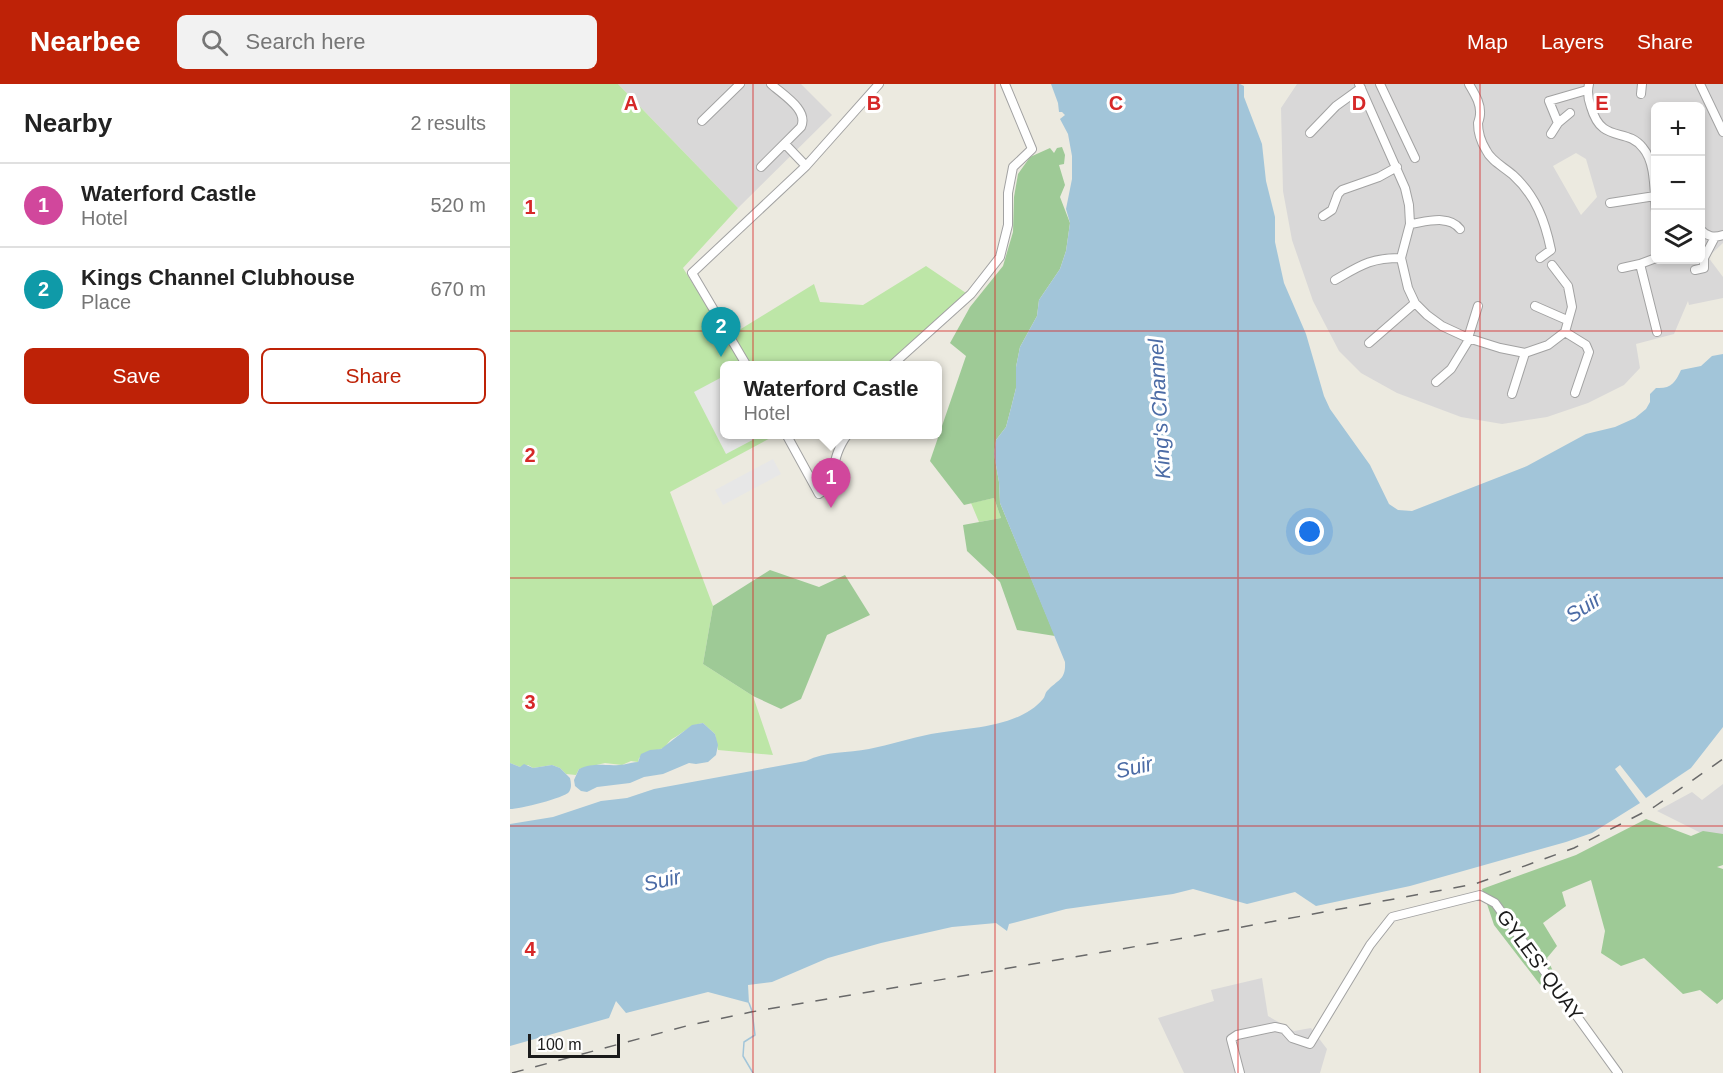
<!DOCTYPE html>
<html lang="en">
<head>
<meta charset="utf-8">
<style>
	body { margin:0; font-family:Helvetica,sans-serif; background:#f2f2f2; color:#222 }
	.controls { position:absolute; right:18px; top:18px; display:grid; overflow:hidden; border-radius:9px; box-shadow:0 3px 9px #0003 }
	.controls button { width:54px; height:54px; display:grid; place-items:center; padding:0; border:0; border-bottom:2px solid #e0e0e0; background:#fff; color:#222; font:30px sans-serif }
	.scale { position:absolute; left:18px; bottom:15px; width:92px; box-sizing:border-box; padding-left:6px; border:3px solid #1b1b1b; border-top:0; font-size:16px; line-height:21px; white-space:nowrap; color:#1b1b1b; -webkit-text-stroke:4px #fff; paint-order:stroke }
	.you { position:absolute; left:800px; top:448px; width:21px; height:21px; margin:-15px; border:4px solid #fff; border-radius:50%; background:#1a73e8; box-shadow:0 0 0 9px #1a73e833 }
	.badge { display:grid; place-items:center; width:39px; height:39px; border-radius:50%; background:#be2207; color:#fff; font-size:20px; font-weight:700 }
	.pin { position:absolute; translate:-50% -50px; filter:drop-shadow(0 2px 3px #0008) }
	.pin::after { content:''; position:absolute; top:32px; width:21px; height:18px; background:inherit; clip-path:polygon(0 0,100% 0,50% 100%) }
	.popup { position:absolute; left:210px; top:277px; width:222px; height:78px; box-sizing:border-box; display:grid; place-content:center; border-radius:9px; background:#fff; filter:drop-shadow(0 2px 4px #0005); font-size:20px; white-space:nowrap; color:#767676 }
	.popup b { font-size:22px; color:#222 }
	.popup::after { content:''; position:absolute; left:50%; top:100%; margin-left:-12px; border:12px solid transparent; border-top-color:#fff }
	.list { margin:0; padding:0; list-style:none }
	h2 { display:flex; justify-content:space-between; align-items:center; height:78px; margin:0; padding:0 24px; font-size:26px }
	h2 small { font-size:20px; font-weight:400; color:#767676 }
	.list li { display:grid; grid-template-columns:39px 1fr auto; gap:18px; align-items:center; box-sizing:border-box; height:84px; padding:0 24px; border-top:2px solid #e0e0e0 }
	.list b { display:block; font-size:22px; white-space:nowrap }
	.list p { margin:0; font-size:20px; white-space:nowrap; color:#767676 }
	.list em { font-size:20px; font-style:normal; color:#767676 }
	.actions { display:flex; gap:12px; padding:18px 24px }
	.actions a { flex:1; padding:14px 0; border:2px solid #be2207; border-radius:9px; text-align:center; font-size:21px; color:#be2207 }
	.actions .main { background:#be2207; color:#fff }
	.icon { flex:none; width:33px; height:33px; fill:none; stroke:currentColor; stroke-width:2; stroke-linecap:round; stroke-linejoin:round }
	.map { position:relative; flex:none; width:1213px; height:989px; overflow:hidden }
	header { display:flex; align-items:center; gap:36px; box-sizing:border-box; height:84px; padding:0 30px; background:#be2207; color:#fff }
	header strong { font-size:28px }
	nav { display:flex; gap:33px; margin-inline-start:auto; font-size:21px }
	.search { width:420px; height:54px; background:#f2f2f2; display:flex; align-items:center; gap:15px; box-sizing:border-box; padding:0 21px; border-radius:9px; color:#767676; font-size:22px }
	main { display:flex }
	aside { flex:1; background:#fff }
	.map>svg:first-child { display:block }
</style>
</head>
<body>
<header>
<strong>Nearbee</strong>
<div class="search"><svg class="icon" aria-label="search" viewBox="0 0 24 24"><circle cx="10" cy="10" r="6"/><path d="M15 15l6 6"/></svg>Search here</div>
<nav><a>Map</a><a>Layers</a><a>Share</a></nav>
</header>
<main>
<aside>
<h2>Nearby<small>2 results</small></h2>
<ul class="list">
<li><span class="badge" style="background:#d1479c">1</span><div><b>Waterford Castle</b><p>Hotel</p></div><em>520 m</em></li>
<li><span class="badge" style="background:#0f9aa8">2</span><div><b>Kings Channel Clubhouse</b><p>Place</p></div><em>670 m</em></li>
</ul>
<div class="actions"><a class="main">Save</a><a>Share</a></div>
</aside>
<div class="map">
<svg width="1213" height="989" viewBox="0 0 1213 989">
	<rect width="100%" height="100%" fill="#eceae0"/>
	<!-- residential -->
	<path fill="#d9d8d8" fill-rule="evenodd" d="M 108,0 L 291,0 L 322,31 L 228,124 Z
		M 787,0 L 1213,0 L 1213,159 L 1198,173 L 1213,193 L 1213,214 L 1179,221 L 1178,217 L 1164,250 L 1126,260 L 1130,284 L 1114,301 L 1078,319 L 1037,333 L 992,340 L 951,333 L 887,309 L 851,289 L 829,267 L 803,217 L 782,156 L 773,107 L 771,24 ZM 1146,22 L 1190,22 L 1190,176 L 1146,176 ZM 1066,69 L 1076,75 L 1087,113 L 1071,131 L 1043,82 Z
		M 1213,700 L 1213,760 L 1147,727 L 1182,708 L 1192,716 Z
		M 752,894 L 758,932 L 784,947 L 801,944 L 817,965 L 810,989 L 674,989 L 648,934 L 704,917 L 701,906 Z"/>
	<!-- grass -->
	<path fill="#bde6a7" d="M 0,0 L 108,0 L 228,124 L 173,184 L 215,251 L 221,251 L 304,200 L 310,218 L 353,221 L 416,182 L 456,209 L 375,281 L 214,282 L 214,350 L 266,351 L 160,408 L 203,522 L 193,580 L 243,612 L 263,671 L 208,666 L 205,650 L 193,639 C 180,641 173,649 162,655 C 158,657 157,663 151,665 C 143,667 137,669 129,674 L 128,678 L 121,677 L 112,681 L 95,679 L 69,685 L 66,691 L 56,690 L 50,684 L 42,681 L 23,684 L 18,681 L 10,683 L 0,679 Z
		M 484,414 L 491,434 L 469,438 L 461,419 Z"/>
	<!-- forest -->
	<path fill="#9eca96" d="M 552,63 L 555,71 L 554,80 L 549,81 L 555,101 L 550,113 L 560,139 L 556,167 L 550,185 L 529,216 L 527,232 L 510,263 L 506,283 L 506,304 L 501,324 L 496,343 L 486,356 L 484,370 L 489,398 L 490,419 L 545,552 L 507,546 L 490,498 L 457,467 L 453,441 L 491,434 L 484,414 L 454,421 L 420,377 L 456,272 L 440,259 L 460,223 L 493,182 L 503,148 L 504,113 L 508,90 L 520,73 L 540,64 L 544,69 L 547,64 Z
		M 260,486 L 309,503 L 335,491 L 360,531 L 317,551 L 291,615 L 271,625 L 243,612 L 193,580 L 203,522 Z
		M 1136,735 L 1181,752 L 1193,747 L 1213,750 L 1213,781 L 1207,783 L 1213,785 L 1213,915 L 1207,920 L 1190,906 L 1173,910 L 1134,874 L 1111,882 L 1091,869 L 1095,847 L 1081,796 L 1052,808 L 1056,822 L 1033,839 L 1047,862 L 1037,874 L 1046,894 L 1035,907 L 984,841 L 972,805 L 1066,771 Z"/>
	<!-- parking -->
	<path fill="#e7e7e7" d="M 214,292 L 214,350 L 252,351 L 216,370 L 184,308 Z
		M 263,375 L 271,390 L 213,421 L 205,406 Z"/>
	<!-- water -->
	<path fill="#a2c5d9" d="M 541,0 L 730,0 L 734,2 L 734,13 L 752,60 L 756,97 L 765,133 L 765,158 L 774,199 L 796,250 L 814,312 L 820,325 L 860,381 L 879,420 L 888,426 L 902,427 L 1017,382 L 1076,350 L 1105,343 L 1125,334 L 1136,325 L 1140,318 L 1140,310 L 1146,304 C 1161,305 1165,299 1171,286 L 1191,282 L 1202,272 L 1213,270 L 1213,643 L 1181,684 L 1136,714 L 1110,681 L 1105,685 L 1130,719 L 1082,749 L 1056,758 L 900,802 L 806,822 L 785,808 L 737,820 L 683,805 L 663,810 L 556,825 L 499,840 L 497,847 L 486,839 L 442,843 L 371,859 L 318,874 L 262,898 L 238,901 L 239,919 L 198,908 L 116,929 L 106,917 L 99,934 L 0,962 L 0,740 L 43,733 L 91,717 L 117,714 L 144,705 L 296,677 C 316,667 338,669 359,665 C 380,661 400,654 421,650 C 455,644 509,644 533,615 C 535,613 535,609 537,607 C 548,595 556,596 555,578 L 490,419 L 489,398 L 484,370 L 486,356 L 496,343 L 501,324 L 506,304 L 506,283 L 510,263 L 527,232 L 529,216 L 550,185 L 556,167 L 560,139 L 556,125 L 562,95 L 562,72 L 558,50 L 550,35 L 555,31 L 552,28 L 549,28 L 548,19 Z
		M 193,639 L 205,650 L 208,661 L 206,671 L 198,678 L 186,680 L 179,679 L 153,690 L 134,693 L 120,699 L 87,703 L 77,708 L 71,707 L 65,702 L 64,696 L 69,685 C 85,678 93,682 109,681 C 116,681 121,678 128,678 L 131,670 L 140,666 L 151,665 L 182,641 Z
		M 0,679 L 10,683 L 14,680 L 23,684 L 42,681 L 50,684 L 60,694 C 61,699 62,703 59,708 C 54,714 10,725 0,725 Z"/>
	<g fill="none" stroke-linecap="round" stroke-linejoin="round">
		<!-- stream -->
		<path stroke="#a2c5d9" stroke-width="1.5" d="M 239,919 L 242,927 L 245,951 L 234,958 L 233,972 L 243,989"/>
		<!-- minor casing -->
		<g stroke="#a2a2a2" stroke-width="10">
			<path id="minor" d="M 849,0 L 895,104 L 899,121 L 900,140 L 891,174 L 898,204 L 905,219 L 917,231 L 932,242 L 958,254 L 990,264 L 1015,269 L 1038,261 L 1055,248
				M 870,0 L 905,74
				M 959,0 C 964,9 971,19 970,30 C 970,33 969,36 968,39 C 968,49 971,58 976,66 C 981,77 994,83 1003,91 C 1026,112 1035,137 1041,166 L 1030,174
				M 1079,0 C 1077,8 1078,15 1081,23 C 1092,61 1116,42 1133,64 C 1146,79 1144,108 1146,128
				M 1190,0 L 1213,48
				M 1131,10 L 1132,0
				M 192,37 L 230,0
				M 1048,39 L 1060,29
				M 800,49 L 826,22 L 851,4
				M 1041,50 L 1048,39 L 1039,17 L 1077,6
				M 275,60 L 296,82
				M 251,83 L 291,43 C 299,26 273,11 261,0
				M 1100,119 L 1145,112
				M 813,132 L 822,126 L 828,110 L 832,106 L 869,93 L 887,83
				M 900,140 C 915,138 939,130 950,145
				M 1190,145 C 1197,153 1204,154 1213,151
				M 1146,174 L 1130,180 L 1147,248
				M 1042,181 L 1058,202 L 1062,223 L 1055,248 L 1076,261 L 1079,268 L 1065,309
				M 1112,184 L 1130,180
				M 1185,186 L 1194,184 L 1194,174 L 1205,153
				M 825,196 C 851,181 860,174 891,174
				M 1025,222 L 1057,236
				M 958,254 L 968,222
				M 859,259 L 905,219
				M 237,282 L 182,189 L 296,82 L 369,0
				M 381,282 L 461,210 L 490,173 L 498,141 L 498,109 L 503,83 L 522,65 L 495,0
				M 926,298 L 941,285 L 960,254
				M 1002,310 L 1015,269
				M 276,350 L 309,410 L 319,403 C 324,384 325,366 338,350
				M 730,989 L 721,955 L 727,951 L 765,943 L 774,945 L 782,954 L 800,960 L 860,861 L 882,833 L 970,811 L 985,819 L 1108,989"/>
		</g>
		<!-- minor -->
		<use href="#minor" stroke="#fff" stroke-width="8"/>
		<!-- rail -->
		<path stroke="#696969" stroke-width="1.5" stroke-dasharray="12 12" stroke-linecap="butt" d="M 2,989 L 180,941 L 241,928 L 646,859 L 965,800 L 1064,764 L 1144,723 L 1213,675"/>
	</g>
	<!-- grid -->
	<path fill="none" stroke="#d62828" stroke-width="1.5" stroke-opacity="0.55" d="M 243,0 L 243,989M 485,0 L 485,989M 728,0 L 728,989M 970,0 L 970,989M 0,247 L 1213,247M 0,494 L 1213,494M 0,742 L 1213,742"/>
	<g text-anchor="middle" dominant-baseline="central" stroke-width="6" stroke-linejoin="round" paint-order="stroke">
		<!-- street labels -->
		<g font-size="20" fill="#1b1b1b" stroke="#fff">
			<text transform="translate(1030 881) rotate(54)">GYLES' QUAY</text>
		</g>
		<!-- water labels -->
		<g font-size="21" font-style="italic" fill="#4c6ca6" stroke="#fff">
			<text transform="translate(649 325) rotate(-93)">King's Channel</text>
			<text transform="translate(1073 523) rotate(-33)">Suir</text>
			<text transform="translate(624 683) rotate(-13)">Suir</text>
			<text transform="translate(152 796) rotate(-13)">Suir</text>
		</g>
	</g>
	<g font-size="20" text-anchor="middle" font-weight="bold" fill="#d62828" stroke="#fff" stroke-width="6" stroke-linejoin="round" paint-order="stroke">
		<text x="121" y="26">A</text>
		<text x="364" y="26">B</text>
		<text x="606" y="26">C</text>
		<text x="849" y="26">D</text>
		<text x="1092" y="26">E</text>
		<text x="20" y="130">1</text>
		<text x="20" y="378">2</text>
		<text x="20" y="625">3</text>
		<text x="20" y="872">4</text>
	</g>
</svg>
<div class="controls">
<button>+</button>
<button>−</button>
<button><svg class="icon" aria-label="layers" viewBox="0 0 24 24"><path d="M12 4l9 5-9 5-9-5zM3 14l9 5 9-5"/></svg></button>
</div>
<div class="scale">100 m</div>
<div class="you"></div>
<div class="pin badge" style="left:321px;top:424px;background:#d1479c">1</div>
<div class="popup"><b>Waterford Castle</b>Hotel</div>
<div class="pin badge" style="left:211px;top:273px;background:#0f9aa8">2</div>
</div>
</main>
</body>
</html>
